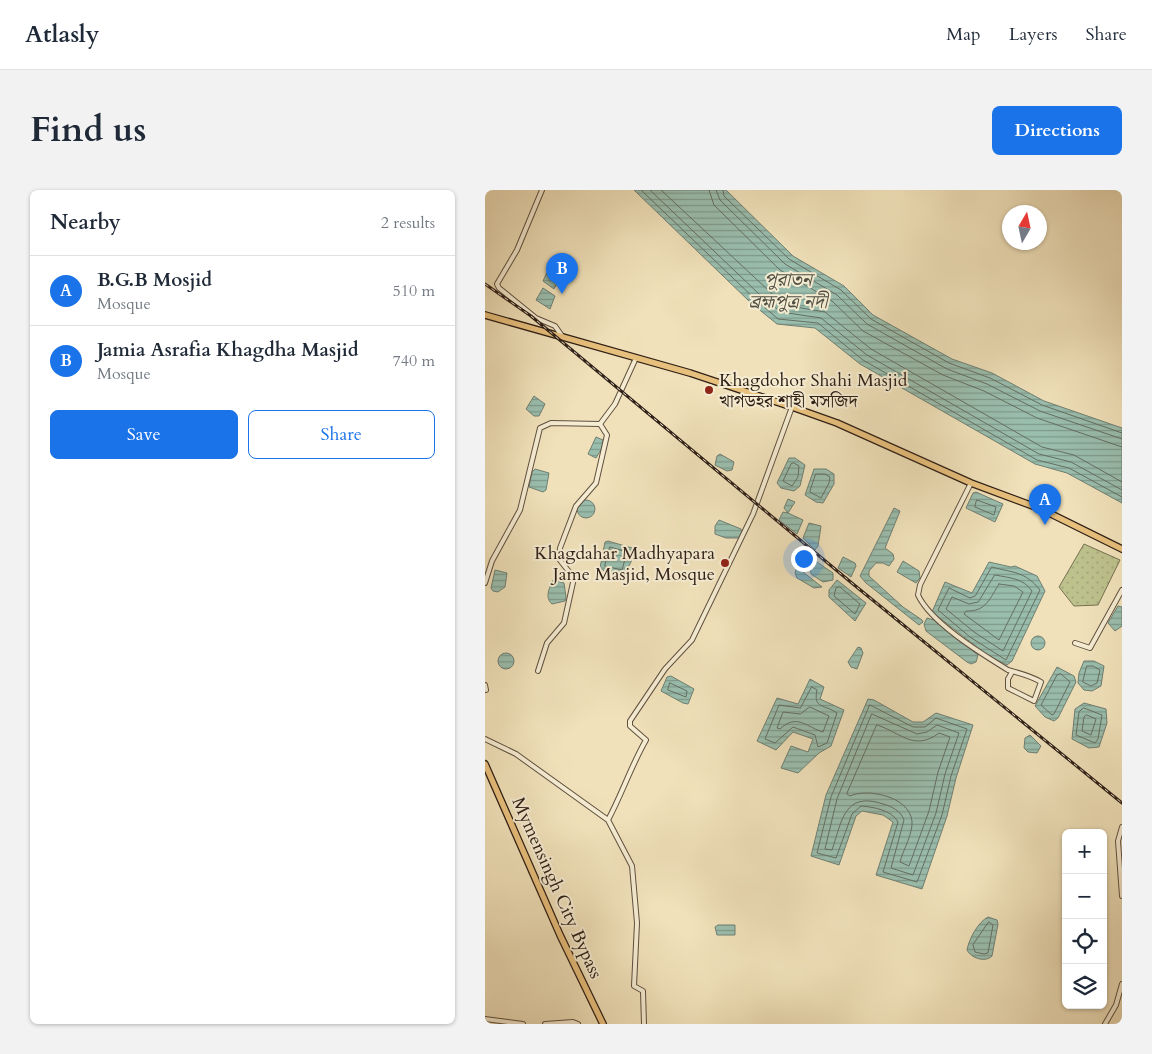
<!DOCTYPE html>
<html lang="en">
<head>
<meta charset="utf-8">
<style>
	body { margin:0; font-family:Cardo,"Noto Serif Bengali",serif; background:#f2f2f3; color:#1f2937 }
	.controls { position:absolute; right:15px; bottom:15px; display:grid; overflow:hidden; border-radius:8px; box-shadow:0 1px 4px #0004 }
	.controls button { width:45px; height:45px; display:grid; place-items:center; padding:0; border:0; border-bottom:1px solid #e0e1e3; background:#fff; color:#1f2937; font:25px sans-serif }
	.compass { position:absolute; left:517px; top:15px; width:45px; height:45px; border-radius:50%; background:#fff; box-shadow:0 1px 4px #0004; rotate:9deg }
	.you { position:absolute; left:318px; top:368px; width:18px; height:18px; margin:-12px; border:4px solid #fff; border-radius:50%; background:#1a73e8; box-shadow:0 0 0 8px #1a73e833 }
	.badge { display:grid; place-items:center; width:32px; height:32px; border-radius:50%; background:#1a73e8; color:#fff; font-size:16px; font-weight:700 }
	.pin { position:absolute; translate:-50% -41px; filter:drop-shadow(0 1px 2px #0008) }
	.pin::after { content:''; position:absolute; top:26px; width:18px; height:15px; background:inherit; clip-path:polygon(0 0,100% 0,50% 100%) }
	.list { margin:0; padding:0; list-style:none }
	h2 { display:flex; justify-content:space-between; align-items:center; height:65px; margin:0; padding:0 20px; font-size:21px }
	h2 small { font-size:16px; font-weight:400; color:#747a83 }
	.list li { display:grid; grid-template-columns:32px 1fr auto; gap:15px; align-items:center; box-sizing:border-box; height:70px; padding:0 20px; border-top:1px solid #e0e1e3 }
	.list b { display:block; font-size:19px; white-space:nowrap }
	.list p { margin:0; font-size:16px; white-space:nowrap; color:#747a83 }
	.list em { font-size:16px; font-style:normal; color:#747a83 }
	.actions { display:flex; gap:10px; padding:15px 20px }
	.actions a { flex:1; padding:11px 0; border:1px solid #1a73e8; border-radius:8px; text-align:center; font-size:18px; color:#1a73e8 }
	.actions .main { background:#1a73e8; color:#fff }
	.icon { flex:none; width:28px; height:28px; fill:none; stroke:currentColor; stroke-width:2; stroke-linecap:round; stroke-linejoin:round }
	.map { position:relative; flex:none; width:637px; height:834px; overflow:hidden; border-radius:8px }
	header { display:flex; align-items:center; gap:30px; box-sizing:border-box; height:70px; padding:0 25px; background:#fff; border-bottom:1px solid #e0e1e3 }
	header strong { font-size:24px }
	nav { display:flex; gap:28px; margin-inline-start:auto; font-size:18px }
	.intro { display:flex; align-items:center; justify-content:space-between; box-sizing:border-box; height:120px; padding:0 30px }
	h1 { margin:0; font-size:35px }
	.button { padding:12px 22px; border-radius:8px; background:#1a73e8; color:#fff; font-size:18px; font-weight:700 }
	main { display:flex; gap:30px; padding:0 30px }
	aside { flex:1; background:#fff; border-radius:8px; box-shadow:0 1px 4px #0004 }
	.map>svg:first-child { display:block }
</style>
</head>
<body>
<header>
<strong>Atlasly</strong>
<nav><a>Map</a><a>Layers</a><a>Share</a></nav>
</header>
<div class="intro"><h1>Find us</h1><a class="button">Directions</a></div>
<main>
<aside>
<h2>Nearby<small>2 results</small></h2>
<ul class="list">
<li><span class="badge">A</span><div><b>B.G.B Mosjid</b><p>Mosque</p></div><em>510 m</em></li>
<li><span class="badge">B</span><div><b>Jamia Asrafia Khagdha Masjid</b><p>Mosque</p></div><em>740 m</em></li>
</ul>
<div class="actions"><a class="main">Save</a><a>Share</a></div>
</aside>
<div class="map">
<svg width="637" height="834" viewBox="0 0 637 834">
	<defs>
		<pattern id="park-dots" width="8" height="8" patternUnits="userSpaceOnUse" patternTransform="scale(1.25)"><rect width="8" height="8" fill="#bdc28d"/><path d="M2 2h.1M6 6h.1" fill="none" stroke="#a3a679" stroke-width="1.8" stroke-linecap="round"/></pattern>
		<pattern id="water-rules" width="6" height="5" patternUnits="userSpaceOnUse" patternTransform="scale(1.25)"><rect width="6" height="5" fill="#9abeae"/><path d="M0 2.5h6" fill="none" stroke="#7e9a8d"/></pattern>
	</defs>
	<rect width="100%" height="100%" fill="#f0e1ba"/>
	<filter id="stains"><feTurbulence type="fractalNoise" baseFrequency=".004" numOctaves="4"/><feColorMatrix values="0 0 0 0 .2 0 0 0 0 .09 0 0 0 0 .02 0 0 0 .5 -.17"/></filter>
	<radialGradient id="worn" r=".72"><stop offset=".6" stop-color="#630" stop-opacity="0"/><stop offset="1" stop-color="#630" stop-opacity=".3"/></radialGradient>
	<!-- park -->
	<path fill="url(#park-dots)" stroke="#767152" d="M 599,354 L 635,370 L 613,415 L 589,416 L 574,397 Z"/>
	<!-- water -->
	<path fill="url(#water-rules)" stroke="#6f7f72" d="M 149,0 L 241,0 L 308,66 L 359,96 L 388,125 L 467,169 L 507,183 L 559,211 L 637,238 L 637,313 L 582,283 L 550,274 L 375,174 L 330,138 L 292,134 L 266,113 Z
		M 70,73 L 79,80 L 69,99 L 58,91 L 66,74 Z
		M 58,98 L 70,106 L 65,119 L 51,110 Z
		M 49,206 L 60,214 L 54,226 L 49,226 L 41,219 Z
		M 111,247 L 118,250 L 117,258 L 111,268 L 103,264 Z
		M 235,264 L 249,272 L 247,280 L 242,281 L 230,275 L 232,266 Z
		M 304,268 L 310,268 L 320,275 L 315,296 L 309,301 L 296,298 L 292,293 Z
		M 50,279 L 64,283 L 61,300 L 58,302 L 44,297 L 47,282 Z
		M 329,279 L 341,279 L 349,284 L 349,294 L 338,313 L 331,312 L 320,305 Z
		M 491,302 L 518,314 L 510,332 L 481,318 L 488,303 Z
		M 303,309 L 310,312 L 303,323 L 318,330 L 312,344 L 294,330 L 298,322 L 303,323 L 299,318 Z
		M92 319a9 9 0 1 1 18 0a9 9 0 1 1-18 0Z
		M 409,318 L 415,321 L 400,358 L 408,364 L 409,369 L 404,376 L 398,373 L 391,373 L 384,381 L 384,386 L 418,417 L 437,430 L 438,432 L 434,435 L 381,393 L 375,386 Z
		M 234,330 L 256,339 L 257,344 L 255,348 L 241,348 L 230,344 L 230,336 Z
		M 324,333 L 336,336 L 333,356 L 330,360 L 318,348 Z
		M 123,351 L 147,358 L 146,372 L 139,385 L 122,383 L 115,378 L 120,352 Z
		M 358,367 L 370,373 L 371,376 L 366,387 L 353,378 Z
		M 329,370 L 348,383 L 348,390 L 338,392 L 326,384 L 325,374 Z
		M 314,371 L 320,373 L 318,382 L 337,397 L 329,398 L 312,388 L 310,383 Z
		M 418,371 L 434,381 L 435,388 L 431,393 L 412,382 Z
		M 504,372 L 526,377 L 530,376 L 552,386 L 560,401 L 527,471 L 522,475 L 502,465 L 447,422 L 460,392 L 487,403 Z
		M 10,380 L 22,383 L 20,397 L 13,402 L 8,401 L 6,398 Z
		M 68,390 L 79,393 L 81,407 L 80,411 L 67,414 C 59,407 65,397 68,390 Z
		M 352,390 L 381,413 L 370,431 L 344,407 L 344,400 Z
		M 633,416 L 637,417 L 637,436 L 630,441 L 623,433 Z
		M 442,428 L 449,430 L 493,465 L 491,472 L 486,474 L 482,472 L 441,441 L 439,434 Z
		M546 453a7 7 0 1 1 14 0a7 7 0 1 1-14 0Z
		M 373,457 L 376,458 L 378,463 L 372,479 L 366,477 L 363,472 Z
		M13 471a8 8 0 1 1 16 0a8 8 0 1 1-16 0Z
		M 599,471 L 609,471 L 619,476 L 616,496 L 607,501 L 599,500 L 593,493 L 594,483 Z
		M 572,477 L 589,486 L 591,492 L 573,528 L 569,531 L 560,527 L 550,516 Z
		M 186,486 L 209,499 L 203,514 L 198,513 L 176,501 L 182,487 Z
		M 325,489 L 339,497 L 335,509 L 359,520 L 346,556 L 334,563 L 313,583 L 296,578 L 306,556 L 323,562 L 328,549 L 308,542 L 291,560 L 272,551 L 292,508 L 313,514 Z
		M 383,509 L 389,510 L 428,532 L 438,532 L 451,523 L 488,535 L 471,588 L 462,626 L 437,699 L 391,685 L 408,632 L 398,625 L 377,621 L 371,626 L 354,675 L 326,666 L 341,605 Z
		M 599,513 L 621,519 L 622,533 L 614,557 L 604,558 L 587,549 L 590,519 Z
		M 545,545 L 556,556 L 552,563 L 543,562 L 539,558 L 540,548 Z
		M 503,727 L 512,730 L 513,734 L 507,766 C 500,773 486,768 482,760 C 484,749 493,732 503,727 Z
		M 233,735 L 250,735 L 250,745 L 232,745 L 230,737 Z"/>
	<g fill="none" stroke-linecap="round" stroke-linejoin="round">
		<!-- shore -->
		<path stroke="#646f62" stroke-width="1" d="M 156,0 L 270,109 L 293,129 L 333,133 L 378,170 L 552,270 L 584,278 L 637,307
			M 165,0 L 274,104 L 296,122 L 336,128 L 382,165 L 554,264 L 586,272 L 637,300
			M 176,0 L 299,115 L 340,122 L 386,159 L 557,257 L 589,265 L 637,292
			M 224,0 L 229,15 L 295,80 L 347,111 L 378,141 L 458,185 L 499,201 L 552,228 L 637,257
			M 231,0 L 235,10 L 300,74 L 352,105 L 382,134 L 462,179 L 502,194 L 555,221 L 637,249
			M 238,0 L 239,6 L 304,69 L 356,100 L 386,129 L 464,173 L 505,188 L 557,215 L 637,243
			M 309,273 L 314,276 L 313,287 L 307,296 L 298,291 L 306,274 Z
			M 331,284 L 340,284 L 345,287 L 344,293 L 336,308 L 325,302 Z
			M 492,310 L 511,317 L 509,325 L 490,317 Z
			M 125,357 L 142,362 L 137,380 L 120,376 Z
			M 507,377 C 528,383 540,381 555,400 L 521,470 L 485,447 L 453,420 L 464,398 L 485,408 L 490,406 Z
			M 510,385 C 525,388 538,388 547,401 L 518,461 L 489,442 L 461,419 L 467,407 L 484,414 L 493,412 Z
			M 514,394 L 529,396 L 538,402 L 514,450 L 479,424 L 481,421 C 501,422 505,408 514,394 Z
			M 355,397 L 375,414 L 370,424 L 349,406 L 351,398 Z
			M 602,476 L 608,476 L 615,480 L 612,493 L 606,496 L 598,492 Z
			M 576,484 L 585,492 L 569,524 L 567,525 L 556,515 L 572,485 Z
			M 185,493 L 202,501 L 201,507 L 183,500 Z
			M 327,497 L 332,500 C 328,519 339,514 352,523 L 342,553 L 333,557 L 330,545 L 308,537 L 290,553 L 280,549 L 294,515 L 315,518 Z
			M 385,515 L 428,537 L 440,537 L 451,528 L 482,539 L 466,586 L 457,625 L 432,692 L 398,682 L 413,632 C 407,620 388,617 376,616 L 367,624 L 351,668 L 332,663 L 346,607 Z
			M 325,517 L 344,526 L 338,542 C 321,537 312,523 295,539 L 292,538 L 298,522 L 315,524 Z
			M 599,518 L 617,525 L 613,549 L 610,553 L 591,545 L 594,522 Z
			M 387,524 L 432,544 L 442,542 L 452,535 L 474,543 L 460,584 L 451,623 L 428,685 L 406,678 L 419,630 C 416,621 406,616 398,614 C 359,601 357,631 347,660 L 340,659 L 352,609 Z
			M 602,525 L 611,529 L 606,545 L 597,541 L 599,527 Z
			M 392,535 C 415,542 429,562 454,543 L 465,547 L 453,582 L 444,621 L 424,676 L 415,672 C 418,660 428,644 427,631 C 424,606 382,598 365,606 L 362,604 Z
			M 504,732 L 508,735 L 503,763 L 499,764 L 490,762 L 488,755 Z"/>
		<!-- minor casing -->
		<g stroke="#5f5040" stroke-width="6">
			<path id="minor" d="M 57,0 L 32,60 L 12,94 L 14,98 L 51,128 L 70,136 L 77,146
				M 486,293 L 435,395 L 433,405 C 446,433 497,464 523,480 C 534,483 546,486 556,492 L 549,511 L 523,498 L 523,489 L 527,482
				M 0,393 L 7,371 L 35,320 L 55,238 L 66,233 L 115,234 L 130,214 L 151,168
				M 590,453 L 605,458 L 637,400
				M 53,481 L 62,453 L 79,433 L 89,388 L 74,369 L 75,358 L 91,316 L 111,293 L 122,245 L 115,234
				M 0,495 L 1,500
				M 0,549 L 31,564 L 123,630 L 147,676 L 152,733 L 149,796 L 158,801 L 159,834
				M 123,630 C 137,604 146,576 161,550 L 145,536 L 145,531 L 180,479 L 207,450 L 268,324 L 307,217
				M 637,637 L 633,651 L 637,706
				M 0,829 L 38,834
				M 60,834 L 88,832 L 93,834
				M 620,834 L 631,815 L 637,794"/>
		</g>
		<!-- highway casing -->
		<g stroke="#2f2017" stroke-width="8">
			<path id="highway" d="M 0,125 L 205,183 L 307,217 L 352,233 L 486,293 L 556,319 L 637,359
				M 0,574 L 75,745 L 118,834"/>
		</g>
		<!-- minor -->
		<use href="#minor" stroke="#f5ecd2" stroke-width="4"/>
		<!-- highway -->
		<use href="#highway" stroke="#e8c07d" stroke-width="5.5"/>
		<!-- rail casing -->
		<g stroke="#2f2017" stroke-width="3">
			<path id="rail" d="M 0,94 L 46,126 L 368,394 L 637,613"/>
		</g>
		<!-- rail -->
		<use href="#rail" stroke="#f5ecd2" stroke-width="1" stroke-dasharray="4" stroke-linecap="butt"/>
	</g>
	<!-- markers -->
	<g fill="#8f2418" stroke="#f5ecd2" stroke-width="2">
		<circle cx="224" cy="200" r="5"/>
		<circle cx="240" cy="373" r="5"/>
	</g>
	<g text-anchor="middle" dominant-baseline="central" stroke-width="4" stroke-linejoin="round" paint-order="stroke">
		<!-- poi labels -->
		<g font-size="18" fill="#2f2017" stroke="#f5ecd2" text-anchor="start">
			<text x="234" y="190">Khagdohor Shahi Masjid<tspan x="234" dy="21">খাগডহর শাহী মসজিদ</tspan></text>
			<text x="230" y="363" text-anchor="end">Khagdahar Madhyapara<tspan x="230" dy="21">Jame Masjid, Mosque</tspan></text>
		</g>
		<!-- street labels -->
		<g font-size="18" fill="#2f2017" stroke="#f5ecd2">
			<text transform="translate(72 698) rotate(66)">Mymensingh City Bypass</text>
		</g>
		<!-- water labels -->
		<g font-size="19" font-style="italic" fill="#4f4f44" stroke="#f5ecd2">
			<text x="303" y="90">পুরাতন<tspan x="303" dy="22">ব্রহ্মপুত্র নদী</tspan></text>
		</g>
	</g>
	<rect width="100%" height="100%" filter="url(#stains)"/>
	<rect width="100%" height="100%" fill="url(#worn)"/>
</svg>
<div class="controls">
<button>+</button>
<button>−</button>
<button><svg class="icon" aria-label="locate" viewBox="0 0 24 24"><circle cx="12" cy="12" r="6"/><path d="M12 2v4M12 18v4M2 12h4M18 12h4"/></svg></button>
<button><svg class="icon" aria-label="layers" viewBox="0 0 24 24"><path d="M12 4l9 5-9 5-9-5zM3 14l9 5 9-5"/></svg></button>
</div>
<svg class="compass" viewBox="-18 -18 36 36"><path d="M0-13l5 13h-10z" fill="#e53935"/><path d="M0 13l5-13h-10z" fill="#747a83"/></svg>
<div class="you"></div>
<div class="pin badge" style="left:560px;top:335px">A</div>
<div class="pin badge" style="left:77px;top:104px">B</div>
</div>
</main>
</body>
</html>
